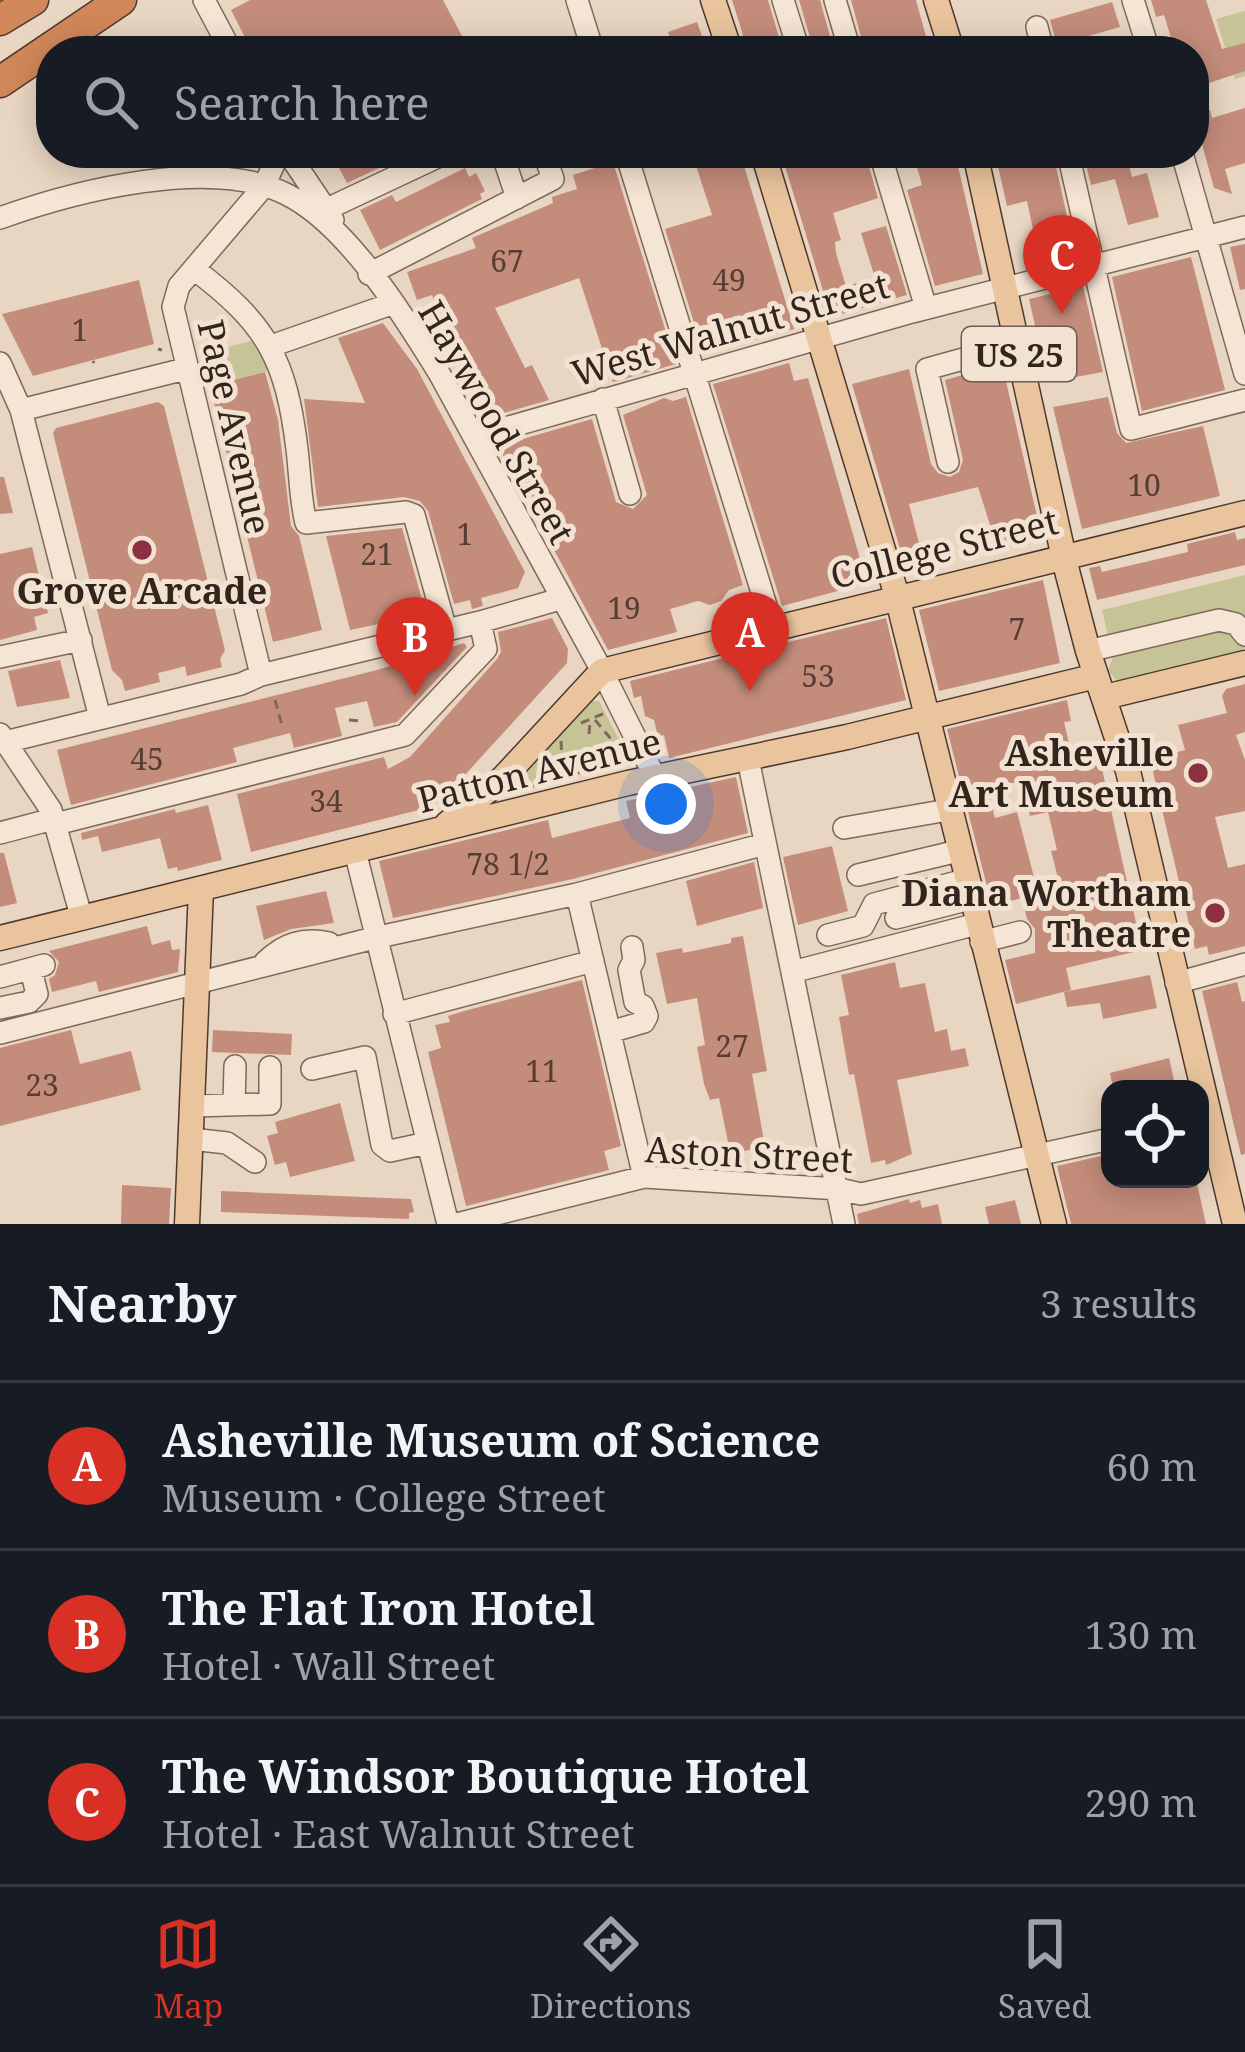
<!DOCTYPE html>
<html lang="en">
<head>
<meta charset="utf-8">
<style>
	body { margin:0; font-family:"Noto Serif",serif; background:#242831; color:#f1f3f6 }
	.controls { position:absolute; right:36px; bottom:36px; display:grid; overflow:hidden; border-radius:24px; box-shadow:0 6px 30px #0003 }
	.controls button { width:108px; height:108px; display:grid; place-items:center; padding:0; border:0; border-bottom:3px solid #363941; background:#171b24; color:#f1f3f6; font:60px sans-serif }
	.you { position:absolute; left:666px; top:804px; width:42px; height:42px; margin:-30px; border:9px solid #fff; border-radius:50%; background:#1a73e8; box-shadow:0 0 0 18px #1a73e833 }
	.badge { display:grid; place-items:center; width:78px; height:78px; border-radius:50%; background:#d93025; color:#fff; font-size:39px; font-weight:700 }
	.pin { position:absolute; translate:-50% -99px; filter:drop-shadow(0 3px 6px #0008) }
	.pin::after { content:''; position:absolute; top:63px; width:42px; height:36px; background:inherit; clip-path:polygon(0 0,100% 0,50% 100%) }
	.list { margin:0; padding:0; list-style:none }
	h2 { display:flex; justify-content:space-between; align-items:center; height:156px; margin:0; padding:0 48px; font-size:51px }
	h2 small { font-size:39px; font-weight:400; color:#9ea1a6 }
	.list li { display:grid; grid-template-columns:78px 1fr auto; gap:36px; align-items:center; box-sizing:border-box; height:168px; padding:0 48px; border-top:3px solid #363941 }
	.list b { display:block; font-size:45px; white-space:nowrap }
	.list p { margin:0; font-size:39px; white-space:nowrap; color:#9ea1a6 }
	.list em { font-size:39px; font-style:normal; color:#9ea1a6 }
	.icon { flex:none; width:66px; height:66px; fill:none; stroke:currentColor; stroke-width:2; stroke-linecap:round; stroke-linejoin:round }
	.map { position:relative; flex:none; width:1245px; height:1224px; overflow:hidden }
	.search { position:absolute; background:#171b24; box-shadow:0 6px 30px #0003; left:36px; right:36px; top:36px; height:132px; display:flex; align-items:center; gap:30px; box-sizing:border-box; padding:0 42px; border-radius:48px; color:#9ea1a6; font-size:45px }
	.sheet { height:660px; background:#171b24 }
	nav { display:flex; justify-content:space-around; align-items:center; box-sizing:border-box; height:168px; border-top:3px solid #363941; background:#171b24; font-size:33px; color:#9ea1a6 }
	nav a { display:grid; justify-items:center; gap:6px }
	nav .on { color:#d93025 }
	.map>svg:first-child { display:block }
</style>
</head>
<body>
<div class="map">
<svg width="1245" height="1224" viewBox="0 0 1245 1224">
	<rect width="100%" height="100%" fill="#e9d6c2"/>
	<!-- green -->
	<path fill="#c6c397" d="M 1245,11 L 1245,76 L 1235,79 L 1216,19 Z
		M 254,340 L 263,350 L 267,371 L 210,386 L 202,354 Z
		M 1245,575 L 1245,647 L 1240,655 L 1118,683 L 1108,670 L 1113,657 L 1102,610 Z
		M 591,701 L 599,701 L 627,755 L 621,765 L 574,768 L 527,787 L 520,780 Z"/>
	<!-- building -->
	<path fill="#c48c7b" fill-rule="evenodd" d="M 250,0 L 443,0 L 470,51 L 252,51 L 231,10 Z
		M 732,0 L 768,0 L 783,51 L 748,51 Z
		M 799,0 L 820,0 L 834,51 L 814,51 Z
		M 851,0 L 916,0 L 930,51 L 865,51 Z
		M 1151,0 L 1206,0 L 1222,49 L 1245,43 L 1245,71 L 1194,88 L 1194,51 L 1164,51 L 1163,44 L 1172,41 L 1164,15 L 1156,17 Z
		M 1112,2 L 1120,27 L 1057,45 L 1050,20 Z
		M 697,22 L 703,39 L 674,49 L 668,32 Z
		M 1024,37 L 1028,51 L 986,51 L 985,47 Z
		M 1245,108 L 1245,163 L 1225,169 L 1232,194 L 1214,188 L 1194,115 L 1210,110 L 1212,118 Z
		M 331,153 L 411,153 L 347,183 Z
		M 692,153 L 740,153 L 794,329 L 713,352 L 700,342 L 665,229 L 712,215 Z
		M 781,153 L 865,153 L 878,198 L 833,213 L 841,240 L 835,242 L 836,253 L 846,286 L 875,278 L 861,233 L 886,226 L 907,295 L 831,317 Z
		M 913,153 L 955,153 L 983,274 L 935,286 L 907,190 L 922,185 Z
		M 995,153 L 1053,153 L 1073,243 L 1038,253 L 1027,201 L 1007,206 Z
		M 1083,153 L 1126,153 L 1132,177 L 1147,173 L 1159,217 L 1128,225 L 1115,179 L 1091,185 Z
		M 613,162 L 676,364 L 613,382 L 579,278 L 495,308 L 525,368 L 532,365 L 549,400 L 486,418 L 436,327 L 443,326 L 432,295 L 417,300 L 407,272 L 476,248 L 472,238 L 553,203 L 552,197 L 577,189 L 573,175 Z
		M 465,168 L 469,177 L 476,173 L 485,191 L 480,194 L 482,199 L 380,250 L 360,210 L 392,195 L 396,202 Z
		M 1245,244 L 1245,289 L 1240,290 L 1230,247 Z
		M 1191,257 L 1225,390 L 1142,411 L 1112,277 Z
		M 139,280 L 154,344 L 33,376 L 2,314 Z
		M 1083,286 L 1103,372 L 1048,382 L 1029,299 Z
		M 383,323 L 417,369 L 525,572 L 518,588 L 481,598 L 483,606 L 472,609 L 470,600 L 454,604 L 428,511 L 420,501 L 404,497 L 318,507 L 304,399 L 365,403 L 338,338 Z
		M 789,363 L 794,381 L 808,378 L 867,583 L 782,606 L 713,384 Z
		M 1002,364 L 1042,538 L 998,550 L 978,487 L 909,504 L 919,543 L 914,544 L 920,570 L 907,573 L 852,384 L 909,369 L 931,464 L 938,473 L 950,477 L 959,472 L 963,460 L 945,380 Z
		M 265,372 L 278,420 L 291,526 L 299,536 L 322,630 L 273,642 L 210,386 Z
		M 686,397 L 743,585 L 729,590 L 721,601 L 710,605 L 698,601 L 670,609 L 677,632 L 608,650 L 498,446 L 592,419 L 616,502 L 633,509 L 647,495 L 623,415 L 664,398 L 673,401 Z
		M 1108,397 L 1117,433 L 1126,443 L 1203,426 L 1220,496 L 1082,529 L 1053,407 Z
		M 158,402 L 164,406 L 225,650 L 220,659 L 222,667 L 187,676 L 185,666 L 171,670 L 158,673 L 160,682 L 125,691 L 122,680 L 112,670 L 53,433 L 56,428 Z
		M 0,477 L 4,477 L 13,513 L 0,514 Z
		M 402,528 L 426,614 L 350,630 L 326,536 Z
		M 1235,532 L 1237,540 L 1245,538 L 1245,565 L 1097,600 L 1089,568 L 1100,566 L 1102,572 L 1188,552 L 1187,544 Z
		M 32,547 L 48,613 L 34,617 L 37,630 L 0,640 L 0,554 Z
		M 1043,580 L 1060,663 L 939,691 L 919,610 Z
		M 552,618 L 568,649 L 567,663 L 442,800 L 431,807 L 251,852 L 237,794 L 384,757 L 388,769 L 410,757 L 497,659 L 501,652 L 498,632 Z
		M 886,618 L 906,700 L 669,758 L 664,735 L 658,737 L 654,720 L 645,716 L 641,696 L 634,698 L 630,681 Z
		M 464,643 L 467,647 L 397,722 L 374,727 L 367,701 L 335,708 L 342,736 L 294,748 L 290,733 L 233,748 L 237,762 L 71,805 L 57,750 L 377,670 Z
		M 60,660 L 70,698 L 17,707 L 8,671 Z
		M 1245,684 L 1245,732 L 1236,735 L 1245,760 L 1245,811 L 1215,817 L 1228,868 L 1245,864 L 1245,946 L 1209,955 L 1207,946 L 1195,949 L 1150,759 L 1185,750 L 1178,725 L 1227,713 L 1222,696 L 1226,689 Z
		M 1067,700 L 1071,721 L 1064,722 L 1075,769 L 1095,765 L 1102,769 L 1142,950 L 1066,968 L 1071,990 L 1016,1004 L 1005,960 L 1035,953 L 1035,929 L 1027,919 L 1022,898 L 992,906 L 947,729 ZM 1012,783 L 1023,783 L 1030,816 L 1048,812 L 1057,850 L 1051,851 L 1062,894 L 1040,900 L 1017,812 L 995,818 L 987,789 Z
		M 736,777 L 748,833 L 573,879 L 393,918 L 379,861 L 548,820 L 552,838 L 630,818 L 626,801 Z
		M 208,805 L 222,860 L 213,862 L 178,871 L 177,867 L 168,869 L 160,838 L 102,852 L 98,836 L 82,840 L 81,833 L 175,809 L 176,813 Z
		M 832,846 L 848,911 L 798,925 L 783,857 Z
		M 0,853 L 4,853 L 17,903 L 0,907 Z
		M 754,862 L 763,908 L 697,926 L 686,881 Z
		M 326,891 L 334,923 L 291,929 L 264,940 L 256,906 Z
		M 147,926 L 152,945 L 170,940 L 172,950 L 180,949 L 178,972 L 99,992 L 96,981 L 52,992 L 49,979 L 55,975 L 59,962 L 49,951 Z
		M 743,936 L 767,1071 L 752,1074 L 764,1141 L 756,1143 L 757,1148 L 740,1152 L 739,1145 L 729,1147 L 719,1098 L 710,1100 L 704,1084 L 697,1047 L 705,1045 L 697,998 L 667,1004 L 656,953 L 682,948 L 683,953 L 731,943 L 731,938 Z
		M 895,962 L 900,988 L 925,983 L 935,1032 L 947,1029 L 951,1051 L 965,1048 L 969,1066 L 897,1080 L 912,1154 L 886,1165 L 885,1160 L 871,1163 L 854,1074 L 849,1075 L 839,1017 L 849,1015 L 841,975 Z
		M 1150,975 L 1157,1008 L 1103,1019 L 1100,1003 L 1067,1007 L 1064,992 Z
		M 582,980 L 621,1146 L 604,1151 L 609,1170 L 466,1206 L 428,1052 L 441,1048 L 435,1025 L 450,1022 L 448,1016 L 464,1011 Z
		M 1237,982 L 1242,1002 L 1245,1001 L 1245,1154 L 1241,1155 L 1202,991 Z
		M 71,1030 L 80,1064 L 131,1051 L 141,1090 L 0,1126 L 0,1048 Z
		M 213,1030 L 292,1034 L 291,1055 L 212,1052 Z
		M 1169,1058 L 1176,1089 L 1140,1089 L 1139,1083 L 1113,1088 L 1110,1073 Z
		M 340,1103 L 355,1161 L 290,1177 L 286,1162 L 275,1165 L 267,1136 L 278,1133 L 275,1122 Z
		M 1110,1154 L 1110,1179 L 1196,1179 L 1206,1224 L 1071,1224 L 1057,1166 Z
		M 122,1185 L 171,1188 L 169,1224 L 121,1224 Z
		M 221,1191 L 411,1199 L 414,1212 L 409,1213 L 409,1219 L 221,1212 Z
		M 909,1199 L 910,1203 L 920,1200 L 922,1208 L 938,1204 L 942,1224 L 859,1224 L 857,1214 Z
		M 1015,1200 L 1021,1224 L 989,1224 L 985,1207 Z"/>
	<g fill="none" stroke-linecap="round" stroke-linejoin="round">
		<!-- minor casing -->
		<g stroke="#81685b" stroke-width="24">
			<path id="minor" d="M 204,0 L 231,51
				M 577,0 L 593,51
				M 783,0 L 799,51
				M 835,0 L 850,51
				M 1133,0 L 1149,51
				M 1037,27 L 1043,51
				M 288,153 L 333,220
				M 502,153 L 517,198
				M 626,153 L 773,628
				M 880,153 L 926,308
				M 1068,153 L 1131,429 L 1245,400
				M 1182,153 L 1245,374
				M 327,209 L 446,153
				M 0,218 C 75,191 211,156 286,194 C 347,224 404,316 439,373 L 602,671 L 655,777
				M 194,269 C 267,324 286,359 297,449 C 300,473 300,499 306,523 L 406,512 L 414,515 L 446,630
				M 369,274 L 553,179 L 544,153
				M 271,346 L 391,304
				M 0,363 L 21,410 L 100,718
				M 603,399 L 630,494
				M 21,410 L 185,369
				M 474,437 L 912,312 L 1245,227
				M 948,462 L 927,369 L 1017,344
				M 1088,651 L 1219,620 L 1236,624 L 1245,635
				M 0,657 L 81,640
				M 261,675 L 173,307 L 179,286 L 264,186 L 279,153
				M 0,734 L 51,810 L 82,919
				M 5,742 L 241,684 L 261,675 L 480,622 L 560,599
				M 748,759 L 844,1224
				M 56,824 L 405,735 L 486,649 L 480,622
				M 844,828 L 948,810
				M 0,833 L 53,819
				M 355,851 L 448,1224
				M 858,875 L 958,851
				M 577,894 L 644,1177
				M 896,918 L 970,899
				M 828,935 L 863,926 L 874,904 L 965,880
				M 981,942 L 1020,932
				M 265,962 C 284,944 303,937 329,943
				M 792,972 L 977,924
				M 0,977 L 44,965
				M 1176,983 L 1245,964
				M 0,1008 L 29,1002 L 37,994 L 31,970
				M 394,1014 L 593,961
				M 610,1032 L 644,1022 L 647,1016 L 643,1006 L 635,1002 L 629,970 L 634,960 L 632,947
				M 0,1033 L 374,938 L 577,894 L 765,844
				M 312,1069 L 365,1057 L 382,1145 L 390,1151 L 427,1143
				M 234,1105 L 235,1066
				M 192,1106 L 270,1104 L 270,1067
				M 191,1139 L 227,1143 L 255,1162
				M 457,1224 L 644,1177 L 839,1189 L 861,1194 L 1110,1139"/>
		</g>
		<!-- major casing -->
		<g stroke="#4f382f" stroke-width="27">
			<path id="major" d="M 713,0 L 730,51
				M 936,0 L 952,51
				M 763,153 L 897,596 L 1054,1224
				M 975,153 L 1066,567 L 1088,651 L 1128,771 L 1235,1224
				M 1105,697 L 1245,663
				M 447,824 L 503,778 L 602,671 L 1245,513
				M 0,938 L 628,783 L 847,737 L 1096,676
				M 187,1224 L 201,889"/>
		</g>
		<!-- highway casing -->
		<g stroke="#4f382f" stroke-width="33">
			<path id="highway" d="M 0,20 L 33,0
				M 0,82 L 121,0"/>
		</g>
		<!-- path -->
		<path stroke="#81685b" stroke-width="3" stroke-dasharray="9 6" stroke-linecap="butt" d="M 220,153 L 221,155
			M 158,349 L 162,350
			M 93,361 L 94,363
			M 275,700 L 283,729
			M 349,720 L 360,721
			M 595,720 L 611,739 L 611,753 L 599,753
			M 581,723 L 605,713
			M 589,734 L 590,722
			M 561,741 L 562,762 L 575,764
			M 573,771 L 578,758
			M 528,788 L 567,774 L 588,772"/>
		<!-- minor -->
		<use href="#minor" stroke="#f5e5d4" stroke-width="21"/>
		<!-- major -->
		<use href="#major" stroke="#eac49d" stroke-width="24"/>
		<!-- highway -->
		<use href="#highway" stroke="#d2875a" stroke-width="30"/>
	</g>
	<!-- markers -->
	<g fill="#8b3142" stroke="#f2e2d1" stroke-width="4.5">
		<circle cx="142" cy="550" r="12"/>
		<circle cx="1198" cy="773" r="12"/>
		<circle cx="1215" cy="913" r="12"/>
	</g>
	<g text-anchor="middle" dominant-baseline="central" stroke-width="10" stroke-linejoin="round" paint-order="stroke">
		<!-- number labels -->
		<g font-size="30" fill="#573e35">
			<text x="507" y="260">67</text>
			<text x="729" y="279">49</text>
			<text x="80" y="329">1</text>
			<text x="1144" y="484">10</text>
			<text x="465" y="533">1</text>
			<text x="377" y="553">21</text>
			<text x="624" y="607">19</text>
			<text x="1017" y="628">7</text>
			<text x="818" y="675">53</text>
			<text x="147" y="758">45</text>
			<text x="326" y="800">34</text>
			<text x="508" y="863">78 1/2</text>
			<text x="732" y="1045">27</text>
			<text x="542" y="1070">11</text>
			<text x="42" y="1084">23</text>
		</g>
		<!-- shield labels -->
		<rect fill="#f2e2d1" stroke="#6c5d54" stroke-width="3" x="962" y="327" width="114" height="54" rx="9"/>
		<g font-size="33" font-weight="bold" fill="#33241e">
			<text x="1019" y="354">US 25</text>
		</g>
		<!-- street labels -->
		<g font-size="36" fill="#33241e" stroke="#f2e2d1">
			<text transform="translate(730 329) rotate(-16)">West Walnut Street</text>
			<text transform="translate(497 422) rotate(60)">Haywood Street</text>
			<text transform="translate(235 427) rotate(77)">Page Avenue</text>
			<text transform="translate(944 548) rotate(-14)">College Street</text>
			<text transform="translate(539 770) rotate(-14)">Patton Avenue</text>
			<text transform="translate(749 1154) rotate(3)">Aston Street</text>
		</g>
		<!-- poi labels -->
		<g font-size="36" font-weight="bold" fill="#33241e" stroke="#f2e2d1" text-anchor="end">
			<text x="142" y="590" text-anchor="middle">Grove Arcade</text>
			<text x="1174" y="752">Asheville<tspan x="1174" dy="41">Art Museum</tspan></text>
			<text x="1191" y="892">Diana Wortham<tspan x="1191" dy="41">Theatre</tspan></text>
		</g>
	</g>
</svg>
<div class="controls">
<button><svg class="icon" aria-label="locate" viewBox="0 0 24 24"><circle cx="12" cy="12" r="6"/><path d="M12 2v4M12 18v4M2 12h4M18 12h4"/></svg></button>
</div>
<div class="you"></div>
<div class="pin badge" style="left:750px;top:691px">A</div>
<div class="pin badge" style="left:415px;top:696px">B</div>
<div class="pin badge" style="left:1062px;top:314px">C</div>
<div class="search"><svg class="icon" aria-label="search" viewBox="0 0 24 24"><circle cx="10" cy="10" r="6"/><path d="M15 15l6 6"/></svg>Search here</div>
</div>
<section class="sheet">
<h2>Nearby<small>3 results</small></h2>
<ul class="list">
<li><span class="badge">A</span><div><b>Asheville Museum of Science</b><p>Museum · College Street</p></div><em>60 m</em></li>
<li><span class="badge">B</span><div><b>The Flat Iron Hotel</b><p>Hotel · Wall Street</p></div><em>130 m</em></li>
<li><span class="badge">C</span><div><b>The Windsor Boutique Hotel</b><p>Hotel · East Walnut Street</p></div><em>290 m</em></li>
</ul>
</section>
<nav>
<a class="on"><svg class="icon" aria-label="map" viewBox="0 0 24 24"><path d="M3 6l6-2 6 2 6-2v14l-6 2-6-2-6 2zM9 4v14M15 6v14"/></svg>Map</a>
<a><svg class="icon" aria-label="directions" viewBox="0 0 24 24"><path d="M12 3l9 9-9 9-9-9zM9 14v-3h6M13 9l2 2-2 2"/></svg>Directions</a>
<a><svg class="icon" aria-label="saved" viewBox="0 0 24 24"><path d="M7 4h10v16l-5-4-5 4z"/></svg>Saved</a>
</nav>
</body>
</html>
